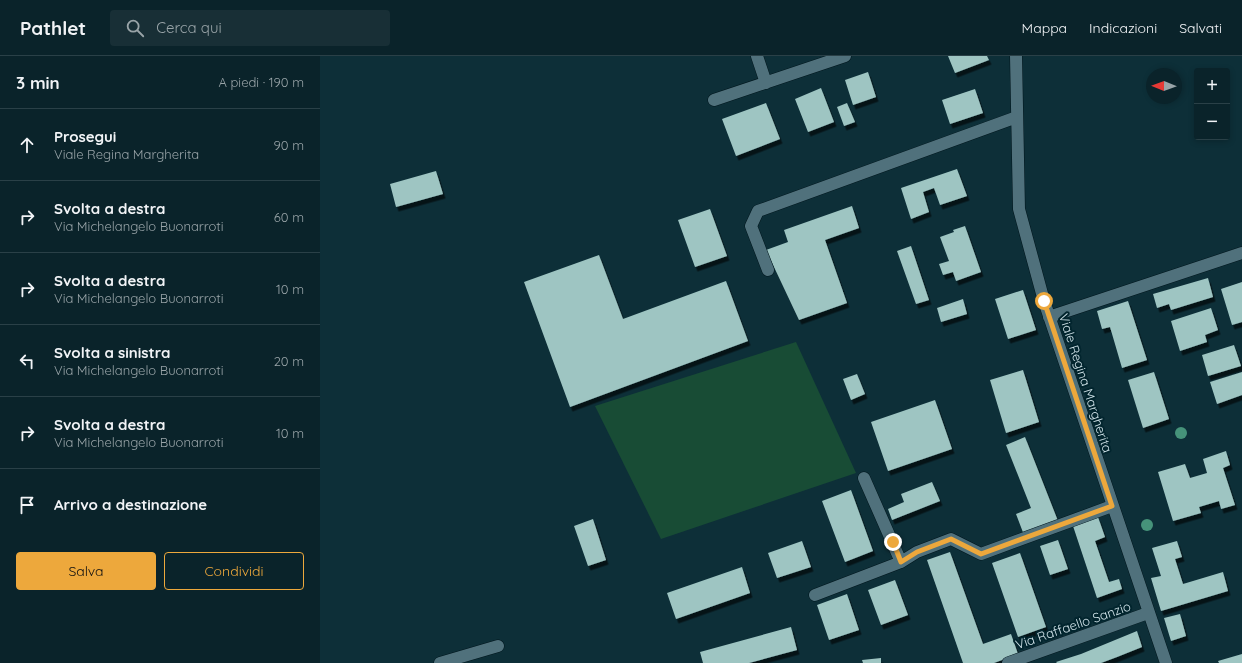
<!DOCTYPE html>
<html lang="it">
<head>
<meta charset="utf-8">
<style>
	body { margin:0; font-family:Quicksand,sans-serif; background:#182f36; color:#f1f3f6 }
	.controls { position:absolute; right:12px; top:12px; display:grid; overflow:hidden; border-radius:4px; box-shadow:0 2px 6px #0003 }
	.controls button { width:36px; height:36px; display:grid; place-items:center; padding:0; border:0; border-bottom:1px solid #2a4047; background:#0a232a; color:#f1f3f6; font:20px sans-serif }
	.compass { position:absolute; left:826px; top:12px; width:36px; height:36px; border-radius:50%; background:#0a232a; box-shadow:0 2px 6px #0003; rotate:271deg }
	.stop { position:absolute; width:12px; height:12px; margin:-9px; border:3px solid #eda83c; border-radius:50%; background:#fff }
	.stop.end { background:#eda83c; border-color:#fff; box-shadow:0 1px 4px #0008 }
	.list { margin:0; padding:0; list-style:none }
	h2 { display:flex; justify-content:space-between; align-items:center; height:52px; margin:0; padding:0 16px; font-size:17px }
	h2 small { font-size:13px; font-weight:400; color:#99a4a8 }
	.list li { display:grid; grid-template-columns:26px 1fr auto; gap:12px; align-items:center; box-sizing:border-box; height:72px; padding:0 16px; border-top:1px solid #2a4047 }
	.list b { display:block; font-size:15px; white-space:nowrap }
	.list p { margin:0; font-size:13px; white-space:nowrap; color:#99a4a8 }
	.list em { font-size:13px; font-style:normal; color:#99a4a8 }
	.actions { display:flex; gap:8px; padding:12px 16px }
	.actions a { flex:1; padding:9px 0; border:1px solid #eda83c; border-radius:4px; text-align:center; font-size:14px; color:#eda83c }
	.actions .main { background:#eda83c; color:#111 }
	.icon { flex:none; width:22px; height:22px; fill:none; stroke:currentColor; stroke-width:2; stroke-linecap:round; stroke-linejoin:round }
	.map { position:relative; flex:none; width:922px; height:607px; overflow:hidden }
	header { display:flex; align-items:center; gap:24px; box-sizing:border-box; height:56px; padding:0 20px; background:#0a232a; border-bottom:1px solid #2a4047 }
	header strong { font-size:19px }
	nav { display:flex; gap:22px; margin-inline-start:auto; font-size:14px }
	.search { width:280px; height:36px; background:#182f36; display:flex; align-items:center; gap:10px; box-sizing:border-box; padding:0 14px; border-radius:4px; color:#99a4a8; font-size:15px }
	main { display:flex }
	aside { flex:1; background:#0a232a }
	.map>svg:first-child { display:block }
</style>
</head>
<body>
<header>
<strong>Pathlet</strong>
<div class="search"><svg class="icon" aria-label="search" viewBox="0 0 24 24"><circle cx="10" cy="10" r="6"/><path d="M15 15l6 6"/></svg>Cerca qui</div>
<nav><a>Mappa</a><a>Indicazioni</a><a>Salvati</a></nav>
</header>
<main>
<aside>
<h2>3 min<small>A piedi · 190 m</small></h2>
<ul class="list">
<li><svg class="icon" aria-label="ahead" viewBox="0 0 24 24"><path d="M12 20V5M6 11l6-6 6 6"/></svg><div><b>Prosegui</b><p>Viale Regina Margherita</p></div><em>90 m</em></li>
<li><svg class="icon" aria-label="right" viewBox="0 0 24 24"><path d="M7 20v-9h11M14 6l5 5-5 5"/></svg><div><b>Svolta a destra</b><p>Via Michelangelo Buonarroti</p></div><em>60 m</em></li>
<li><svg class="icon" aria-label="right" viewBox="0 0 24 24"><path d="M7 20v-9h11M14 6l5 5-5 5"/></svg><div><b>Svolta a destra</b><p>Via Michelangelo Buonarroti</p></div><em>10 m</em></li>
<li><svg class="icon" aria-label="left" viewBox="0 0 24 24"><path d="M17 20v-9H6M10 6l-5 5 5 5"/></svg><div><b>Svolta a sinistra</b><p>Via Michelangelo Buonarroti</p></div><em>20 m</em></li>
<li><svg class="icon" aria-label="right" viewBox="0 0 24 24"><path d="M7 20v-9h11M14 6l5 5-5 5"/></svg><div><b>Svolta a destra</b><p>Via Michelangelo Buonarroti</p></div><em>10 m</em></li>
<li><svg class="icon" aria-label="arrive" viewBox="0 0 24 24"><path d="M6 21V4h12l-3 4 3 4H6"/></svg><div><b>Arrivo a destinazione</b></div></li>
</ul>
<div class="actions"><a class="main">Salva</a><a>Condividi</a></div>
</aside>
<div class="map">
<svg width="922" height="607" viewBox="0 0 922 607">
	<defs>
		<filter id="shadow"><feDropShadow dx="2.5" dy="4.5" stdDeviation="0" flood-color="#0009"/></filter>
	</defs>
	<rect width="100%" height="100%" fill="#0d2f38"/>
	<!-- green -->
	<path fill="#184c35" d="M 476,286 L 536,417 L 341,483 L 275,350 Z"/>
	<!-- building -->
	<path fill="#9ec5c2" filter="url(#shadow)" d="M 628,0 L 667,0 L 669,4 L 635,17 Z
		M 548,16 L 556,41 L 533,49 L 525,24 Z
		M 501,32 L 514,66 L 488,76 L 475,43 Z
		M 655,33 L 663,57 L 630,68 L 622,44 Z
		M 446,47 L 460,83 L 416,100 L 402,63 Z
		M 527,47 L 535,66 L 524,70 L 517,51 Z
		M 637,113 L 647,140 L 620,149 L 614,132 L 603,136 L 609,156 L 591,163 L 581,132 Z
		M 116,115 L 123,138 L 76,151 L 70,128 Z
		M 532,150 L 539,172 L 505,184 L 527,247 L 479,264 L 446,194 L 468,186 L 464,174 Z
		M 390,153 L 407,200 L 375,211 L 358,164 Z
		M 645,170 L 661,216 L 636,225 L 633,216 L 623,219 L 619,208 L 629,205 L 620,181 L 634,176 L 633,174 Z
		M 591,190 L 609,244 L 596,248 L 577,195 Z
		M 279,199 L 303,263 L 406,225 L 428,285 L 250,351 L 204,226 Z
		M 888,222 L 893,241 L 851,254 L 849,248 L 837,252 L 833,238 Z
		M 922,226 L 922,266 L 912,269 L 901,233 Z
		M 703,234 L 716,274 L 688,283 L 675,243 Z
		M 643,243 L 647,258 L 621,266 L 617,252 Z
		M 808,245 L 827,304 L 802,312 L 790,271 L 782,273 L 777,255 Z
		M 891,252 L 898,274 L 885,279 L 887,286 L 860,295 L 851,265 Z
		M 914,289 L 921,310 L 888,320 L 882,299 Z
		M 703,314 L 719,366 L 686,377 L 670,324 Z
		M 834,316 L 849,363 L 823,372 L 808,324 Z
		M 922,316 L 922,339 L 897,348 L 890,326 Z
		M 537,318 L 545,338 L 531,344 L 523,323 Z
		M 615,344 L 632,393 L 568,415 L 551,366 Z
		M 705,381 L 738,465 L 704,479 L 696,458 L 711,452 L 686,389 Z
		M 906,395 L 910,409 L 903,412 L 915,449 L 901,453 L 899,445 L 879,451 L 881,457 L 853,465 L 838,416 L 865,408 L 870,422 L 887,417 L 883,403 Z
		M 612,426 L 620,445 L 572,464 L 568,453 L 584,446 L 581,438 Z
		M 531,434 L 553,495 L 525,506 L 502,445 Z
		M 778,461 L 785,481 L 775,485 L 789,526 L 799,523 L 802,533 L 777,542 L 753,470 Z
		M 273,463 L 286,504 L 268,510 L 254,470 Z
		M 738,484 L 748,513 L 730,519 L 720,490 Z
		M 482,485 L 491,511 L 457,522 L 448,497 Z
		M 857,485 L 862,501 L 855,503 L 863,528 L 903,516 L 908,535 L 841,555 L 831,522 L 841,520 L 832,492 Z
		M 630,496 L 663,588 L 691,578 L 698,598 L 674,607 L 643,607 L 607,504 Z
		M 700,497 L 726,571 L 698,581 L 672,507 Z
		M 422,511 L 430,537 L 356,563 L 347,537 Z
		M 575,524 L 588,559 L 561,569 L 548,534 Z
		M 527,538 L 539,574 L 509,584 L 497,549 Z
		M 860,558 L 866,580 L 851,585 L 844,562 Z
		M 471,571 L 477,594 L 429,607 L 383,607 L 380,596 Z
		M 817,575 L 822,591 L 797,601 L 781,607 L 737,607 L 736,606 L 761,598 Z
		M 922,598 L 922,607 L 899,607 L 898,605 Z
		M 561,602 L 561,607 L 543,607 L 542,604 Z"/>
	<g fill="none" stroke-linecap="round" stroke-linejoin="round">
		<!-- minor casing -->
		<g stroke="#00161d" stroke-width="13">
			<path id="minor" d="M 437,0 L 446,27
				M 696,0 L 699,153 L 724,245 L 846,607
				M 394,44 L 525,0
				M 448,214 L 431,170 L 438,155 L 697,61
				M 729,261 L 922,197
				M 544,422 L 581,506 L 597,496 L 631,483 L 661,498 L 792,450
				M 495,539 L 581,506
				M 120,607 L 178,590
				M 688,607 L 828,557"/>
		</g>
		<!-- minor -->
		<use href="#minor" stroke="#50717c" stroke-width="12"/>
	</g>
	<!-- trees -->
	<g fill="#46937a">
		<circle cx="861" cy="377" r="6"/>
		<circle cx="827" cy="469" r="6"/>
	</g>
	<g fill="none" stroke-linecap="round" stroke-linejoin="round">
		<!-- route -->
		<path stroke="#eda83c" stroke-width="5" d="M 573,486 L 581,506 L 597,496 L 631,483 L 661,498 L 792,450 L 724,245"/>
	</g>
	<g text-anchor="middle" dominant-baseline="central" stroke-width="4" stroke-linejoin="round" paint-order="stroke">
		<!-- street labels -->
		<g font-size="13" fill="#d1e3e9" stroke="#02252e">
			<text transform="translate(766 327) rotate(72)">Viale Regina Margherita</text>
			<text transform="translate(753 569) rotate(-19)">Via Raffaello Sanzio</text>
		</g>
	</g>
</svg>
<div class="controls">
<button>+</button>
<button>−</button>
</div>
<svg class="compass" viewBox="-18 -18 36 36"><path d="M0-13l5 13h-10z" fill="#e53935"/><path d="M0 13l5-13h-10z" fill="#99a4a8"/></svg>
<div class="stop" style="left:724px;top:245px"></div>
<div class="stop end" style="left:573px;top:486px"></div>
</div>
</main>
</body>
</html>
